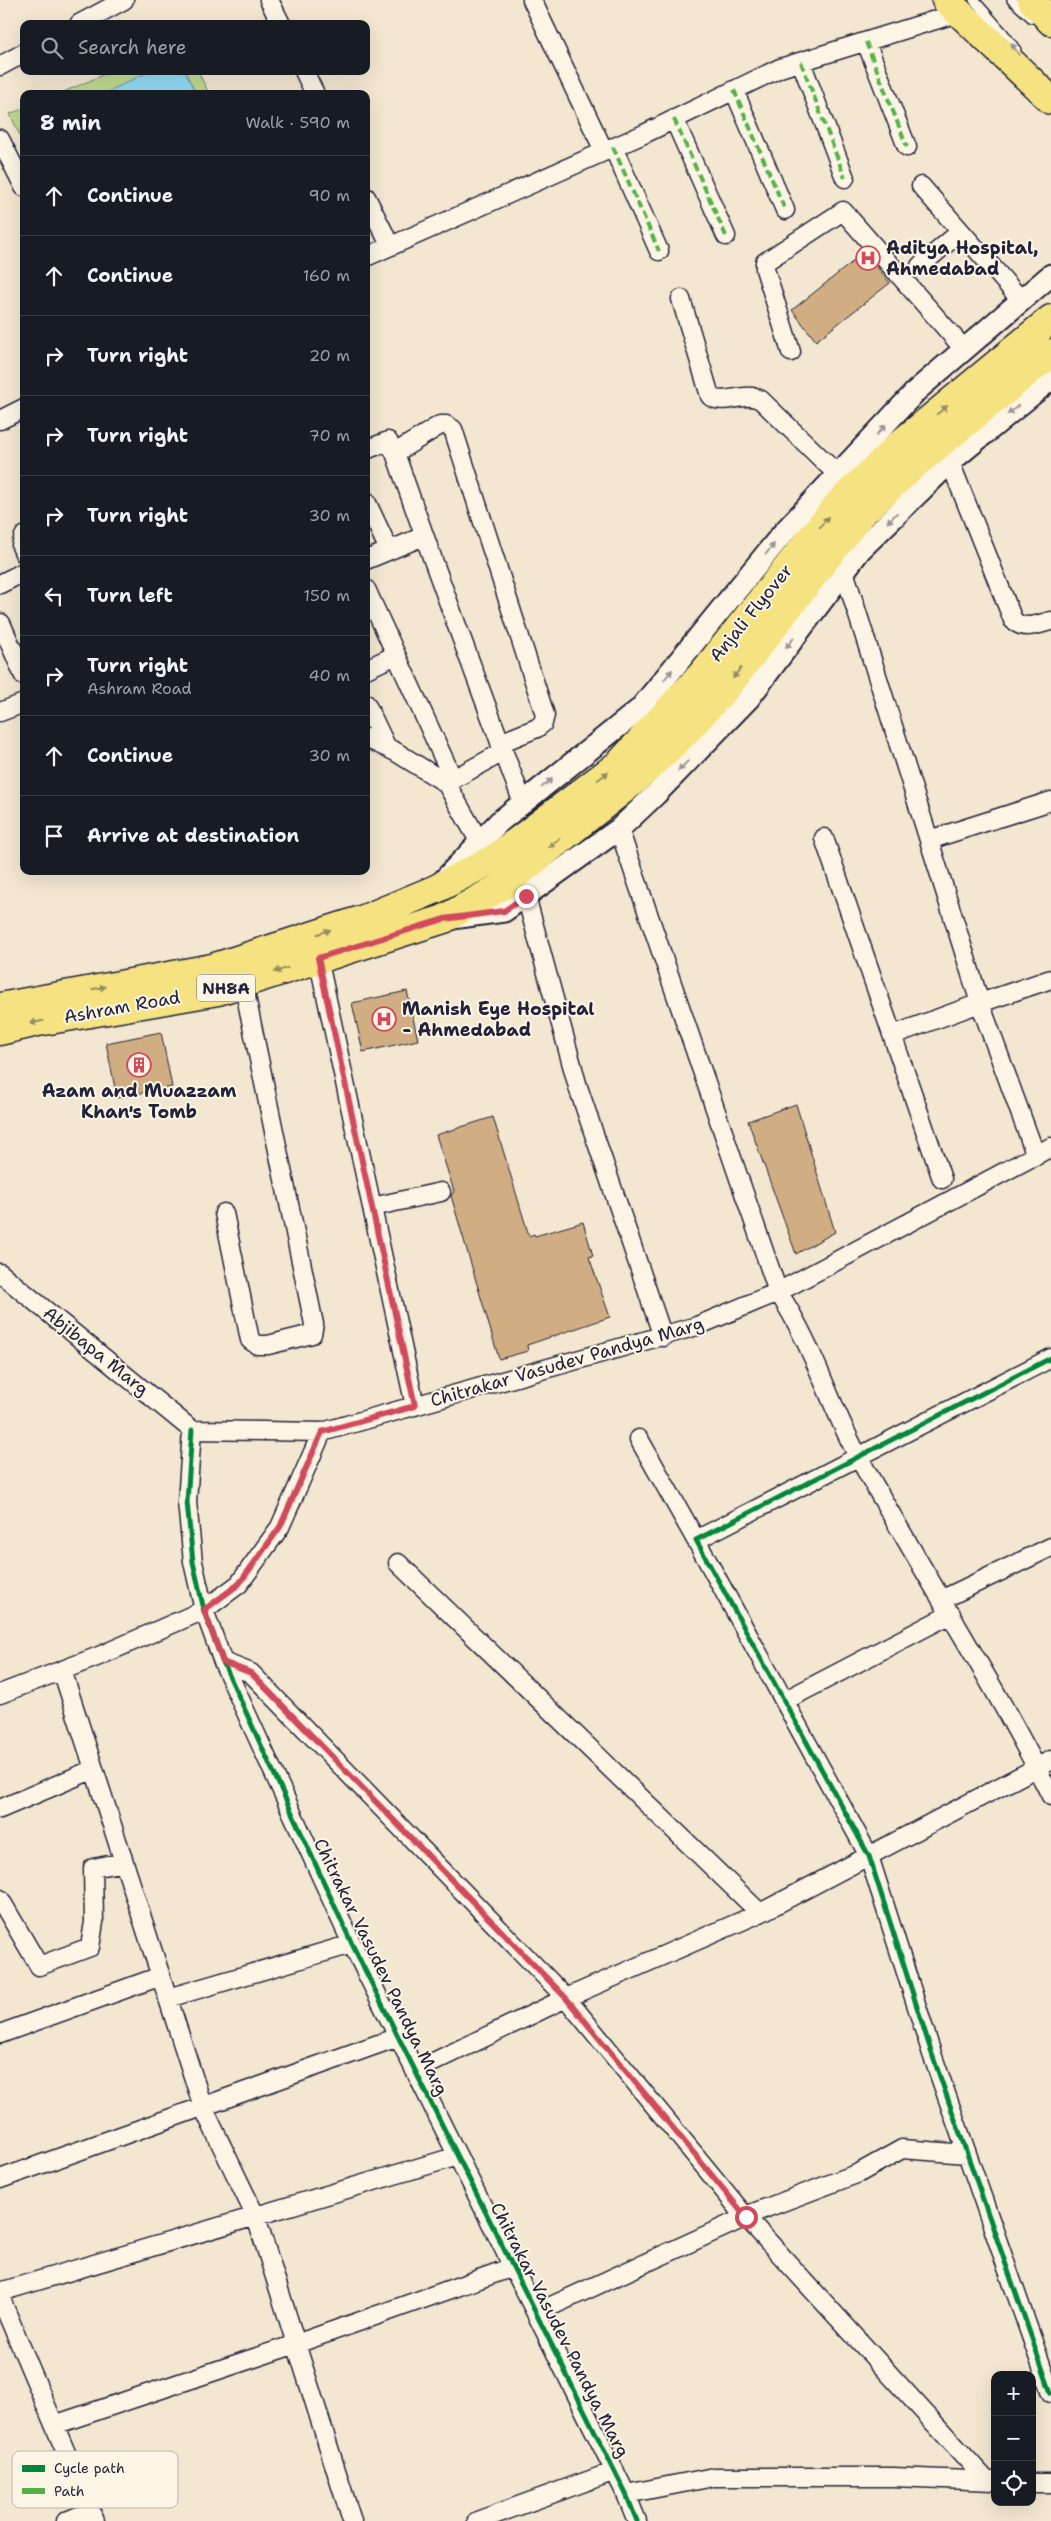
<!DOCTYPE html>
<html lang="en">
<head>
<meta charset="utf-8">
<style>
	body { margin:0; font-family:"Shantell Sans",sans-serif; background:#242831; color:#f1f3f6 }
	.controls { position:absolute; right:15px; bottom:15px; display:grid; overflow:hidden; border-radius:10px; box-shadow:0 5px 20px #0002 }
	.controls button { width:45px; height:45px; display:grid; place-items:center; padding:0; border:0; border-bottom:1px solid #363941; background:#171b24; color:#f1f3f6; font:25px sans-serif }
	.stop { position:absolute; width:15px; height:15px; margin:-11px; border:4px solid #d1495b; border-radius:50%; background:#fff }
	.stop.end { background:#d1495b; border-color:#fff; box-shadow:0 1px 5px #0008 }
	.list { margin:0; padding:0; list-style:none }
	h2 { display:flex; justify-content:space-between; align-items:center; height:65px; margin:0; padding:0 20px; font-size:21px }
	h2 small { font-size:16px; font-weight:400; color:#9ea1a6 }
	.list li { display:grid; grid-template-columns:32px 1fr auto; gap:15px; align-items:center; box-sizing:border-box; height:80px; padding:0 20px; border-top:1px solid #363941 }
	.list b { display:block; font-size:19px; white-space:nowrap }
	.list p { margin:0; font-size:16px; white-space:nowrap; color:#9ea1a6 }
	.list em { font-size:16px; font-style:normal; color:#9ea1a6 }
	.icon { flex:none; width:28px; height:28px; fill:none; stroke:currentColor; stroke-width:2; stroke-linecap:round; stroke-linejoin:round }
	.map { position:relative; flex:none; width:1051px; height:2521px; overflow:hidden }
	.search { position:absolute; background:#171b24; box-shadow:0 5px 20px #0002; left:20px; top:20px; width:350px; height:55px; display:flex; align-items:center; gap:12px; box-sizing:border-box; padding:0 18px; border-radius:10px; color:#9ea1a6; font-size:19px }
	.panel { position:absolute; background:#171b24; box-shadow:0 5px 20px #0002; left:20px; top:90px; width:350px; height:785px; border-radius:10px }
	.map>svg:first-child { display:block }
</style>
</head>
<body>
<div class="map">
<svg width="1051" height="2521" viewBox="0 0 1051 2521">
	<rect width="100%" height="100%" fill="#f3e7d1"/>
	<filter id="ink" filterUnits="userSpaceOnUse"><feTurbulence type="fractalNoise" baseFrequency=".02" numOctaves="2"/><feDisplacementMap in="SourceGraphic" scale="10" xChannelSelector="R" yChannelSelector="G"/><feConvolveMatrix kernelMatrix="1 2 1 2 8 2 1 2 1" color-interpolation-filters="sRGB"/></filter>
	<g filter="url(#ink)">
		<!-- green -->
		<path fill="#bfda91" stroke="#707e66" d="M 112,71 L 198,71 L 209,94 L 59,94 Z
			M 24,108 L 24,144 L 10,114 Z"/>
		<!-- water -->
		<path fill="#92daf4" stroke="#6590aa" d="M 150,71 L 185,71 L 196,94 L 103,94 Z"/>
		<!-- building -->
		<path fill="#d0ad82" stroke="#22223b" d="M 865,252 L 890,283 L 816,341 L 792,310 Z
			M 407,991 L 418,1040 L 363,1052 L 352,1003 Z
			M 161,1032 L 172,1087 L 117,1098 L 106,1043 Z
			M 796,1104 L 835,1232 L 796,1254 L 748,1121 Z
			M 493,1117 L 529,1236 L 534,1234 L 535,1236 L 583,1222 L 593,1256 L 589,1257 L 610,1317 L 527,1345 L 528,1351 L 499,1359 L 451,1196 L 454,1191 L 436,1135 Z"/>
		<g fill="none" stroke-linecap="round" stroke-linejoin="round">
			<!-- service casing -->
			<g stroke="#22223b" stroke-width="12">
				<path id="service" d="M 974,0 L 1004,34 L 1016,50
					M 1012,0 L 1032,18"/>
			</g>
			<!-- minor casing -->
			<g stroke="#22223b" stroke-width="21">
				<path id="minor" d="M 269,0 L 281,24
					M 532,0 L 604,151
					M 79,24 L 124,0
					M 866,42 L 907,147
					M 801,62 L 845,178
					M 0,66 L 24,53
					M 304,71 L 315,94
					M 734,90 L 785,210
					M 674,119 L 726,236
					M 0,139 L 24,187
					M 613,147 L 659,251
					M 921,186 L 1021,300
					M 366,197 L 390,245
					M 366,257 L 644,134 L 780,68 L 958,13
					M 920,266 L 960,232
					M 681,299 L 710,396 C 723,407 745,390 761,400 L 838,475
					M 791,352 L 765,269 L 765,262 L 843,211 L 964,349
					M 0,420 L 24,408
					M 366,450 L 388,441 L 395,453
					M 950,462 L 1013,620 C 1024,631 1037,624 1051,621
					M 366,501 L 389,550
					M 24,536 L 21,546 L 24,553
					M 366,560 L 424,536
					M 844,571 L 929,840 L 1051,801
					M 0,584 L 24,572
					M 366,589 L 453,779
					M 1,623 L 24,676
					M 366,669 L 396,655
					M 366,704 L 387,748
					M 0,712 L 24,703
					M 366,738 L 396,752 L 446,783 L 503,752
					M 500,743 L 537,728 L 543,723 L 545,715 L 453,429 L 446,425 L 440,425 L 395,453 C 436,570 479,687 523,803
					M 446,783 L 479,841
					M 619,829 L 778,1292 C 813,1344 829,1404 859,1458 C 922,1571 993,1680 1051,1796
					M 824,838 L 942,1179
					M 526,896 L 578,1087 L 663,1337
					M 318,958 L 415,1406
					M 893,1035 L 980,1003 L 929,840
					M 1036,1156 L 980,1003 L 1051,979
					M 372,1207 L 441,1192
					M 224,1213 L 250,1340 L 257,1345 L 268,1345 L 312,1334 L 314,1324 L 243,982
					M 0,1273 L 192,1430
					M 1051,1358 L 696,1540 L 869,1856 L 932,2054 L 1051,2393
					M 192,1430 L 187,1502 L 193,1562 L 204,1610 L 223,1662 L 352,1944 L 626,2494 L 637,2521
					M 192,1430 L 322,1432 L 697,1326 L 778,1292 L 1051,1147
					M 639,1439 L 696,1540
					M 398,1563 L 760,1913
					M 943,1599 L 1051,1547
					M 223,1662 L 251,1673 L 566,1998 L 745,2216 L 987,2481
					M 62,1670 L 203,2107 L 256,2217 L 352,2521
					M 0,1694 L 99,1656 L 204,1610 L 239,1584 L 280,1527 L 322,1432
					M 784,1701 L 951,1614
					M 0,1809 L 94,1769
					M 0,1899 L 39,1966 L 90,1947 L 94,1922 L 93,1868 L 124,1862
					M 168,1998 L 352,1944
					M 0,2034 L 161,1976
					M 415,2071 L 566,1998 L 760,1913 L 1051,1760
					M 0,2179 L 398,2037
					M 0,2292 L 458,2156
					M 0,2297 L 95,2521
					M 536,2313 L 746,2217 L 745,2216 L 859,2173 L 902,2149 L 967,2154
					M 54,2425 L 296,2344 L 513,2267
					M 1032,2483 L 1051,2483
					M 626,2494 L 714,2477 L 893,2477 L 994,2481
					M 66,2521 L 91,2511
					M 477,2521 L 615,2471"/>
			</g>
			<!-- tertiary casing -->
			<g stroke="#22223b" stroke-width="25">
				<path id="tertiary" d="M 443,881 L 499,822 L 640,709 L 784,532 L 917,390 L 1051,275
					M 452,918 L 504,911 L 619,829 L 656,794 L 749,698 L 860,550 L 950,462 L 1051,379"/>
			</g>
			<!-- primary casing -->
			<g stroke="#22223b" stroke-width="31">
				<path id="primary" d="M 946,0 L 1051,100
					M 1032,0 L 1051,21
					M 0,1007 L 212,968 L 364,919 L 436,889 L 495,858 L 619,764 L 703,673 L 839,503 L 900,444 L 1051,319
					M 0,1031 L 38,1022 L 218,991 L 444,919 L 502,886 L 635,780 L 683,735 L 726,688 L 861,514 L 912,467 L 1051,353"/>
			</g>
			<!-- service -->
			<use href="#service" stroke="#fcf5e5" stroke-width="9"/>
			<!-- minor -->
			<use href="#minor" stroke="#fcf5e5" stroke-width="18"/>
			<!-- tertiary -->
			<use href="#tertiary" stroke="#fcf5e5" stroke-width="21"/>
			<!-- primary -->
			<use href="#primary" stroke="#f5e382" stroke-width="28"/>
			<!-- quiet -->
			<path stroke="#55b146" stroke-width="4" stroke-dasharray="8 4" stroke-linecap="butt" d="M 866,42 L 907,147
				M 801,62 L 845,178
				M 734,90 L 785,210
				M 674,119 L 726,236
				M 613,147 L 659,251"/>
			<!-- cycleway casing -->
			<g stroke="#fcf5e5" stroke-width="8">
				<path id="cycleway" d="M 1051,1358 L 696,1540 L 869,1856 L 932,2054 L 1051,2393
					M 192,1430 L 187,1502 L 193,1562 L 204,1610 L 223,1662 L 352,1944 L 626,2494 L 637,2521"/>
			</g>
			<!-- cycleway -->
			<use href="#cycleway" stroke="#00873e" stroke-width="5"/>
		</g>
		<!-- one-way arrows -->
		<defs><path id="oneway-solid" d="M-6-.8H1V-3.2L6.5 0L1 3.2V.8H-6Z" transform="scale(1.25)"/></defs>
		<g fill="#9a9698">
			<use href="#oneway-solid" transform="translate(1015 49) rotate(-124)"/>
			<use href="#oneway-solid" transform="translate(1013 410) rotate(141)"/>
			<use href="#oneway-solid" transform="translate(881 430) rotate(-47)"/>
			<use href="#oneway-solid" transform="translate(892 518) rotate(135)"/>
			<use href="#oneway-solid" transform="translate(770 549) rotate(-51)"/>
			<use href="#oneway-solid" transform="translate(790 643) rotate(127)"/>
			<use href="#oneway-solid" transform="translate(668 675) rotate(-51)"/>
			<use href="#oneway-solid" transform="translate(683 766) rotate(134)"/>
			<use href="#oneway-solid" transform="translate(547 783) rotate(-39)"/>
		</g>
		<g fill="#968c62">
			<use href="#oneway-solid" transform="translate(942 410) rotate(-39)"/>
			<use href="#oneway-solid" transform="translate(824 522) rotate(-51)"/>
			<use href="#oneway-solid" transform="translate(737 673) rotate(128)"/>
			<use href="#oneway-solid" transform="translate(603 776) rotate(-37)"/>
			<use href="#oneway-solid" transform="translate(554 843) rotate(141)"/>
			<use href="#oneway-solid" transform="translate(324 932) rotate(-18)"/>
			<use href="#oneway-solid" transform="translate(281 970) rotate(162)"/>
			<use href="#oneway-solid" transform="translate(99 988) rotate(-10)"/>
			<use href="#oneway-solid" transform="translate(37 1022) rotate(168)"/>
		</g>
	</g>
	<g fill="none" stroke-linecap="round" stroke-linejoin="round" filter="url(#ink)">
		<!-- route -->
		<path stroke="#d1495b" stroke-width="6" d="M 526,896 L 504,911 L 444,919 L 318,958 L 415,1406 L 322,1432 L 280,1527 L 239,1584 L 204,1610 L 223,1662 L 251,1673 L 566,1998 L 746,2217"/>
	</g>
	<!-- icons -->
	<defs>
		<g id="hospital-ring" transform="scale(1.25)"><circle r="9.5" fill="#fcf5e5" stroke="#d1495b" stroke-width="1.5"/><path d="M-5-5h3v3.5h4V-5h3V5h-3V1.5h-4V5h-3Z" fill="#d1495b"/></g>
		<g id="building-ring" transform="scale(1.25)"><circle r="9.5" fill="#fcf5e5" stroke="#d1495b" stroke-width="1.5"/><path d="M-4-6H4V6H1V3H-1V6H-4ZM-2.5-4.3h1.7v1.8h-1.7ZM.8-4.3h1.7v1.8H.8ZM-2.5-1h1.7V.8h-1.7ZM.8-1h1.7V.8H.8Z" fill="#d1495b"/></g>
	</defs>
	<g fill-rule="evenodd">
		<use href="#hospital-ring" x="868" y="258"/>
		<use href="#hospital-ring" x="384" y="1019"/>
		<use href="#building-ring" x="139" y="1065"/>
	</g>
	<g text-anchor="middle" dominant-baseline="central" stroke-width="4" stroke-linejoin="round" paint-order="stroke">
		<!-- shield labels -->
		<rect fill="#fcf5e5" stroke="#63616e" stroke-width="1" x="197" y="974.5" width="58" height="27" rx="4"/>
		<g font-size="16" font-weight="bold" fill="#22223b">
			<text x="226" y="988">NH8A</text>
		</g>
		<!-- poi labels -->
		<g font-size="18" font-weight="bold" fill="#22223b" stroke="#fcf5e5" text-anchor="start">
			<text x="886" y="248">Aditya Hospital,<tspan x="886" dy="21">Ahmedabad</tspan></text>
			<text x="402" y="1009">Manish Eye Hospital<tspan x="402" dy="21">- Ahmedabad</tspan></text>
			<text x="139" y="1091" text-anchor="middle">Azam and Muazzam<tspan x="139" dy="21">Khan's Tomb</tspan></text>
		</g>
		<!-- street labels -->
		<g font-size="18" fill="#22223b" stroke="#fcf5e5">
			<text transform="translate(751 613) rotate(-51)">Anjali Flyover</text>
			<text transform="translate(122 1007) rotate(-10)">Ashram Road</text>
			<text transform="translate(96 1351) rotate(39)">Abjibapa Marg</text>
			<text transform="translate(567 1362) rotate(-16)">Chitrakar Vasudev Pandya Marg</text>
			<text transform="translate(381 1967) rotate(64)">Chitrakar Vasudev Pandya Marg</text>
			<text transform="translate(560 2330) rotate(63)">Chitrakar Vasudev Pandya Marg</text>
		</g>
	</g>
	<!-- legend -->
	<rect x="12" y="2451" width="166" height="57" rx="8" fill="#fcf5e5" stroke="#bbb6b2" stroke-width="1"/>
	<rect x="22" y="2465" width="23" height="7" fill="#00873e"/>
	<rect x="22" y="2488" width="23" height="6" fill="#55b146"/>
	<g font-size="14" fill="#22223b">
		<text x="54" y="2473">Cycle path</text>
		<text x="54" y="2496">Path</text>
	</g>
</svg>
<div class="controls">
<button>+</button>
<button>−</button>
<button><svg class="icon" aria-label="locate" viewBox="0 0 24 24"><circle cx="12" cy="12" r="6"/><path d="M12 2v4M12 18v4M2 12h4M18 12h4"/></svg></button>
</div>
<div class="stop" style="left:746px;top:2217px"></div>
<div class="stop end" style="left:526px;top:896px"></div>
<div class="search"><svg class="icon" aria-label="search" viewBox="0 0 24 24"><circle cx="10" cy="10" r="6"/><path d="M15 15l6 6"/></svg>Search here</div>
<section class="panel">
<h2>8 min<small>Walk · 590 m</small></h2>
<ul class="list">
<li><svg class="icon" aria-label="ahead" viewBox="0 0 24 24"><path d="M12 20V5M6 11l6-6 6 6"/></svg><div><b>Continue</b></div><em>90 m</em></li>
<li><svg class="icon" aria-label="ahead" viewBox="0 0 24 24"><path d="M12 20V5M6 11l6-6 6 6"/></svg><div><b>Continue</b></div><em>160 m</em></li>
<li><svg class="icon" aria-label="right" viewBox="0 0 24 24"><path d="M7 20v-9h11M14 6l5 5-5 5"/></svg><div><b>Turn right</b></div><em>20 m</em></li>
<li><svg class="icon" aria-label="right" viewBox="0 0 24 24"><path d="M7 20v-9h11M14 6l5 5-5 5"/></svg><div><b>Turn right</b></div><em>70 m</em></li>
<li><svg class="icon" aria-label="right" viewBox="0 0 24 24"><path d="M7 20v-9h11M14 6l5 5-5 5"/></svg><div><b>Turn right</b></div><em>30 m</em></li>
<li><svg class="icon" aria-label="left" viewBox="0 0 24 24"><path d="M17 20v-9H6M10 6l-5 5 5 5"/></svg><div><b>Turn left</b></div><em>150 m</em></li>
<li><svg class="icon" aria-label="right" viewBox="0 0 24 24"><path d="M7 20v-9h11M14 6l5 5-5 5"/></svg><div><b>Turn right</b><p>Ashram Road</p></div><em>40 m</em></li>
<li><svg class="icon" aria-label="ahead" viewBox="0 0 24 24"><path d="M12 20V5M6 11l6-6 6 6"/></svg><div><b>Continue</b></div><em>30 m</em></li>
<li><svg class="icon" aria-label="arrive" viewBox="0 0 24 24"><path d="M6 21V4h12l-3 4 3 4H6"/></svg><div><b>Arrive at destination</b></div></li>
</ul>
</section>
</div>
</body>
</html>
